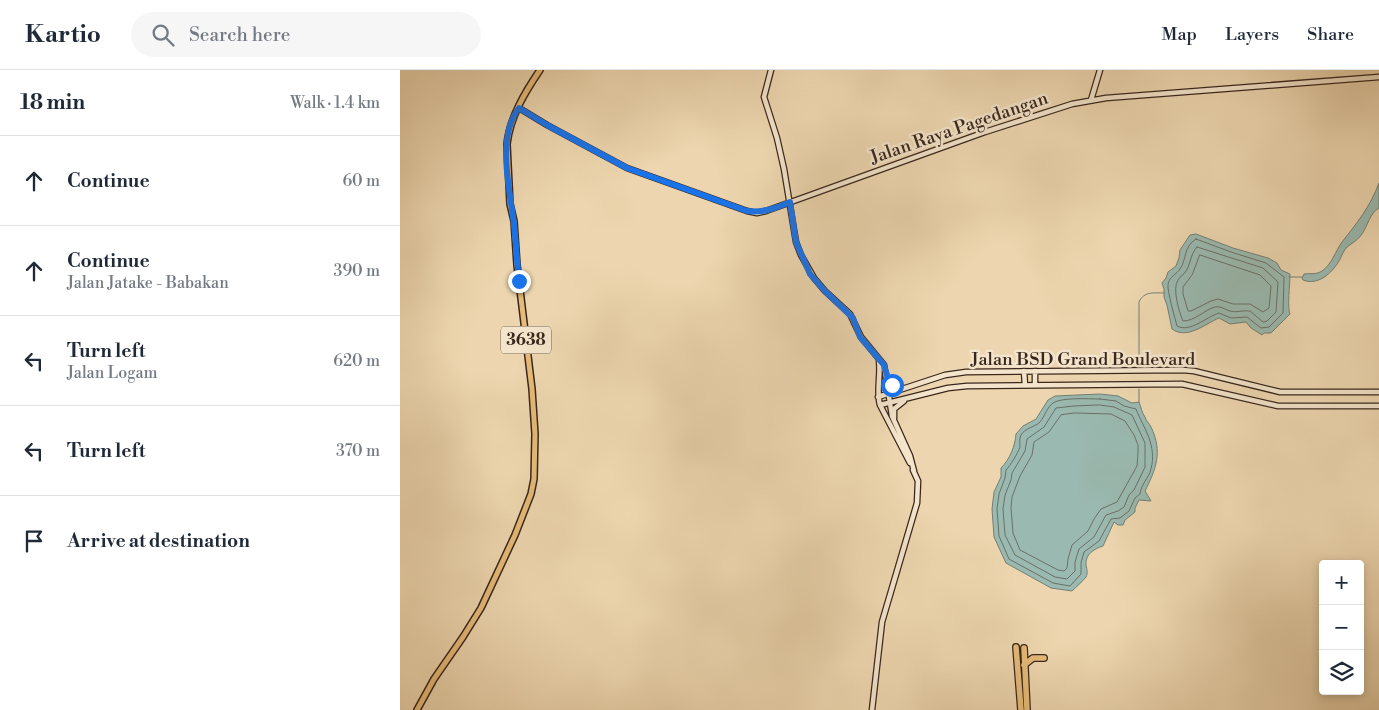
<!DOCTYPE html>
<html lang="en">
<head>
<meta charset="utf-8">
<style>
	body { margin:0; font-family:"Libre Bodoni",serif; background:#f6f6f7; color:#1f2937 }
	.controls { position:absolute; right:15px; bottom:15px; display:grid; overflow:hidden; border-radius:5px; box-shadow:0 2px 8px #0003 }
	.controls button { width:45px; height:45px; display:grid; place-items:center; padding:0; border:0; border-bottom:1px solid #e0e1e3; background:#fff; color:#1f2937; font:25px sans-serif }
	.stop { position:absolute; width:15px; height:15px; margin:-11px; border:4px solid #1a73e8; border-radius:50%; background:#fff }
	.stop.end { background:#1a73e8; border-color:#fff; box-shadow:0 1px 5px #0008 }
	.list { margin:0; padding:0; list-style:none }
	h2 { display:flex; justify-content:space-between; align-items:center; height:65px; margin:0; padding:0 20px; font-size:21px }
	h2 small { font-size:16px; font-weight:400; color:#747a83 }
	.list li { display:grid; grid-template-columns:32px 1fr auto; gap:15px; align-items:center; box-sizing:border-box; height:90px; padding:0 20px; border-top:1px solid #e0e1e3 }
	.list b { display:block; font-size:19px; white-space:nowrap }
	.list p { margin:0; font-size:16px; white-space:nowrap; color:#747a83 }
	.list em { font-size:16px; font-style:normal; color:#747a83 }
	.icon { flex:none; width:28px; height:28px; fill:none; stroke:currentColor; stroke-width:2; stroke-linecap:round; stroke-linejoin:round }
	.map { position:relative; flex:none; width:979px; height:640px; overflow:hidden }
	header { display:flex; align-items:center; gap:30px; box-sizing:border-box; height:70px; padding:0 25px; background:#fff; border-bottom:1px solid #e0e1e3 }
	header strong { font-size:24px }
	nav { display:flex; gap:28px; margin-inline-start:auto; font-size:18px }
	.search { width:350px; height:45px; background:#f6f6f7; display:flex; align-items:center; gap:12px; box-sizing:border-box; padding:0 18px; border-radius:28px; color:#747a83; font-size:19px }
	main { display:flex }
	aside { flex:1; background:#fff }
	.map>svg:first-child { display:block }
</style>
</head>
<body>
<header>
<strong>Kartio</strong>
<div class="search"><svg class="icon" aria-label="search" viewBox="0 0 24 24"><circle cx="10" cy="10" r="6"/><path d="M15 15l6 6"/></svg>Search here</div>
<nav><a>Map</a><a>Layers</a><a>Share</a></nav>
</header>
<main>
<aside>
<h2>18 min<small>Walk · 1.4 km</small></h2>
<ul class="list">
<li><svg class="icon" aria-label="ahead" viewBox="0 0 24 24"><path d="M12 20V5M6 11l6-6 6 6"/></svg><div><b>Continue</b></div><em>60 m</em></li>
<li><svg class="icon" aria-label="ahead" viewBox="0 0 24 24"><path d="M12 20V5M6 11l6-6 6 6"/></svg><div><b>Continue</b><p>Jalan Jatake - Babakan</p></div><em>390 m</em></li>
<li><svg class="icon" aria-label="left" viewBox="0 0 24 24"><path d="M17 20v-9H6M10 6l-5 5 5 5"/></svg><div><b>Turn left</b><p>Jalan Logam</p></div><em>620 m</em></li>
<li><svg class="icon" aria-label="left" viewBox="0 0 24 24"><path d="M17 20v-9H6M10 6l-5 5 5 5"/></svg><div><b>Turn left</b></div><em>370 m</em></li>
<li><svg class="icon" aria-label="arrive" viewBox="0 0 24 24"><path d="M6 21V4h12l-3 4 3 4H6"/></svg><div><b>Arrive at destination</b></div></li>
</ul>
</aside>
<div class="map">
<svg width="979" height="640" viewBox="0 0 979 640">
	<rect width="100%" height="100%" fill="#edd6af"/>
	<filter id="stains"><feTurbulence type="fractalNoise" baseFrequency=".004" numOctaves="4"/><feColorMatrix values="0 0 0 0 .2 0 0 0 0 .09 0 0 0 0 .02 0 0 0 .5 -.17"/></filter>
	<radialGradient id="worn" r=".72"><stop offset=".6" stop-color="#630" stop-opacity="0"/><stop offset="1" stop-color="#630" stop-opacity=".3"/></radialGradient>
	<!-- water -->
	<path fill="#9ab9b0" stroke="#737f75" d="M 979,113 L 979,138 C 970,143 968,155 962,164 C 958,170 952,173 947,177 C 943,181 942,186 939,191 C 932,203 918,216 903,210 L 902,208 L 904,204 C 910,203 916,205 922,201 C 932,194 935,182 942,172 C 957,153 970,137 979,113 Z
		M 796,164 L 833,178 L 868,188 L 877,193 L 881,200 L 890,204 C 890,214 887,238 890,244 L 871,263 L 864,263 L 862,265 L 851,258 L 846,252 L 830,254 L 819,248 C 805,254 787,270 772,259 L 767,235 L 764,227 L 764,219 L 762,213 L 766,208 L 768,202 L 776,196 L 779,188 L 780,180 L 790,165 Z
		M 700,324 L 718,326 L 732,333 L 739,332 C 741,337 742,343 745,347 C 746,351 749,353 751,357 C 763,382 756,399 745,421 L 751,431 L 739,430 L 735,438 L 735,442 L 725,450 L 723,455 L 718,455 L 714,452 L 703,476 C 694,479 685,484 686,495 C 687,500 688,503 686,507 C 682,512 676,517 672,521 L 651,518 L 606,493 L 594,467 L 592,439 L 594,422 L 601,407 L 601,398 C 610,389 615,376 616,364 L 623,356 L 636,349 L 648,330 L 655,326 Z"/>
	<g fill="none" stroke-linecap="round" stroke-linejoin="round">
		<!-- shore -->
		<path stroke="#6a7066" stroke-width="1" d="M 796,169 L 831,182 L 866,193 L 884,207 L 883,243 L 869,257 L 861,258 L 847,247 L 831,248 L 819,243 C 806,247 790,263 777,256 C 775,248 767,221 768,214 C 769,207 777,204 780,199 C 787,189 783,177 796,169 Z
			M 797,177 L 863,198 L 878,212 L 876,242 L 867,251 L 863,252 L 850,241 C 843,240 836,243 830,241 C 824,239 821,236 815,237 C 804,240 795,251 783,251 C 779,242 772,218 778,210 C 780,206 784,205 786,201 C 791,193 790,185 797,177 Z
			M 800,185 L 860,205 L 871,216 L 869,238 L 863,242 L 850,234 L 833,234 L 818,229 L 811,231 L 791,241 L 788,241 L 783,224 L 783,217 L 792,205 Z
			M 700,329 L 716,331 L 724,336 L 736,339 C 744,359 757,375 751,399 C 749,408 741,414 740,424 L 735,428 L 729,441 L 720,448 L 711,449 L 699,471 L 684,482 L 681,493 L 681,504 L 670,516 L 653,513 L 609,489 L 599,466 L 597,439 L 599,424 L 605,408 L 606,400 C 610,396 618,383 620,377 C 620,373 619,369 621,365 C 625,358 635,357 640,352 C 645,346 647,337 653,333 C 662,327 689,329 700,329 Z
			M 700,335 L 714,337 L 732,345 L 745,373 L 745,397 L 734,420 L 729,425 L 724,437 L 718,441 L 706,445 L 694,467 L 679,479 L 675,492 L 675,501 L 667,509 L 655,507 L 615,485 L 605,465 L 603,439 L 605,425 L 611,410 L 612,403 L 625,381 L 627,369 L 644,357 L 656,338 L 674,336 Z
			M 675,343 L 711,344 L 725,351 L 734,365 L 738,375 L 738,383 L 737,396 L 717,432 L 701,439 L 694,449 L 688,461 L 672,475 L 668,489 L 667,498 L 664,501 L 658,500 L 620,480 L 613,463 L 611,438 L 612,427 L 620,406 L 632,385 L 634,372 L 649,362 L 661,345 Z"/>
		<!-- stream -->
		<path stroke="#737f75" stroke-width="1" d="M 889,207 L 902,207
			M 739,295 L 739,232 C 744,221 754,223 764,223
			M 739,319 L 739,332"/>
		<!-- secondary casing -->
		<g stroke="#39271d" stroke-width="7">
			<path id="secondary" d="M 371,0 L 364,27 L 377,68 L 384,99 L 396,172 L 401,185 L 414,208 L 425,221 L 450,244 L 461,267 L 484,295 L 492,346 L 510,386 L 514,401
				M 691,30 L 700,0
				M 119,38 L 147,55 L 227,98 L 347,141 L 357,143 L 366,141 L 585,62 L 672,34 L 706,28 L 979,7
				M 479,291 C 481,306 476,321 480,335 L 510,393
				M 624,301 L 625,315
				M 487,309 L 492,315 L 503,318
				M 635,315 L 635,301
				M 478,327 L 545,305 L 566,302 L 782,300 L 794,301 L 880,322 L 979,322
				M 480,335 L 548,318 L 567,316 L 782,314 L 878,336 L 979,336
				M 494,348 L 494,339 L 504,331
				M 472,640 L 482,552 L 517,433 L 518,411 L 513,400"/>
		</g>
		<!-- primary casing -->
		<g stroke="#39271d" stroke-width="8">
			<path id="primary" d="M 17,640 L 34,609 L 63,567 L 81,538 L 115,465 L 131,424 L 134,409 L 135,364 L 132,319 L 117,195 L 114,151 L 110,134 L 107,74 C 110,47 125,22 140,0"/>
		</g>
		<!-- highway casing -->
		<g stroke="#39271d" stroke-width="8">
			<path id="highway" d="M 616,577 L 621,640
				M 624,578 L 627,640
				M 624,595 L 633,588 L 644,588"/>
		</g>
		<!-- secondary -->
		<use href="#secondary" stroke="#f3e4cb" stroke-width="4.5"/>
		<!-- primary -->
		<use href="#primary" stroke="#e6bb78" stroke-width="5"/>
		<!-- highway -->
		<use href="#highway" stroke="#e6bb78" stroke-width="5.5"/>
	</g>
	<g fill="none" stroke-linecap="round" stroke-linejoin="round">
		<!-- route -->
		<path stroke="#1a73e8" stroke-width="6" d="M 119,211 C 117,192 116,173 114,154 C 110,120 96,67 119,38 L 147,55 L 227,98 L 347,141 C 363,143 376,138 390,132 L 396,172 L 410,204 L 425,221 L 453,248 L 460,267 L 484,295 L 489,312 L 492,315"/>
	</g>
	<g text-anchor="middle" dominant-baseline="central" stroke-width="5" stroke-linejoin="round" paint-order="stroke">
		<!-- shield labels -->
		<rect fill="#f3e4cb" stroke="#716051" stroke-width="1" x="101" y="256.5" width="50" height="27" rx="4"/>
		<g font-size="16" font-weight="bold" fill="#39271d">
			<text x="126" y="270">3638</text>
		</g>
		<!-- street labels -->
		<g font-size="18" fill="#39271d" stroke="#f3e4cb">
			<text transform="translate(559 58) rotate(-19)">Jalan Raya Pagedangan</text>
			<text x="683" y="289">Jalan BSD Grand Boulevard</text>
		</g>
	</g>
	<rect width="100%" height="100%" filter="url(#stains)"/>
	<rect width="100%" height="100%" fill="url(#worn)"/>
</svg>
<div class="controls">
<button>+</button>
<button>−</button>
<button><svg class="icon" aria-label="layers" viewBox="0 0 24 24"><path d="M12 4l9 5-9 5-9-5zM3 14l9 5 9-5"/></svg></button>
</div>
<div class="stop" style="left:492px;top:315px"></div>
<div class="stop end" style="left:119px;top:211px"></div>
</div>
</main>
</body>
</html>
